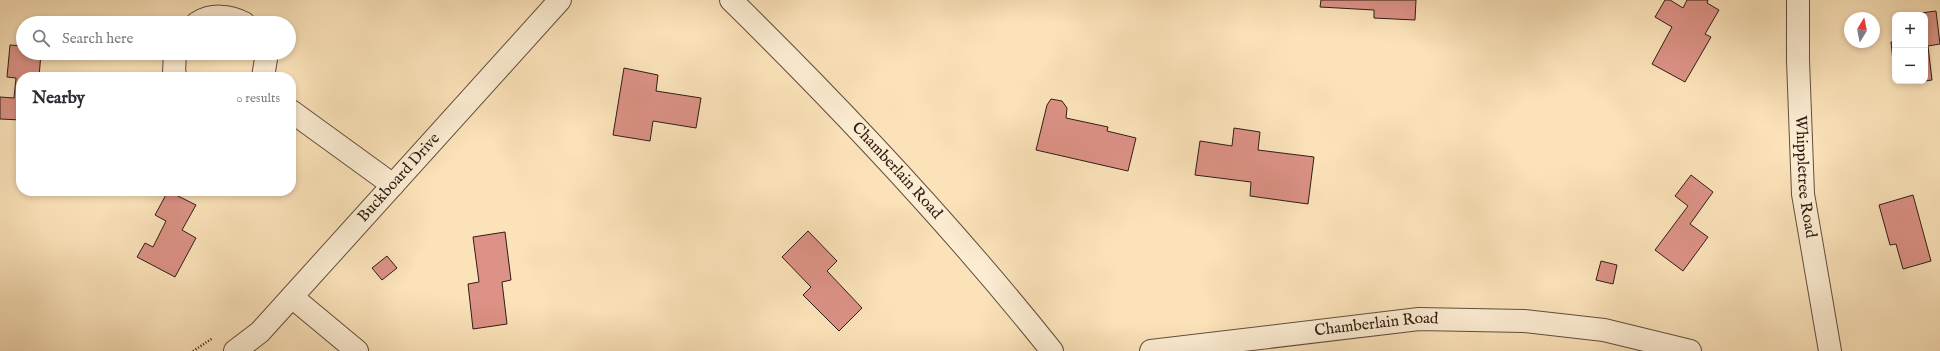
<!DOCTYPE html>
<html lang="en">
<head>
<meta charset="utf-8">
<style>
	body { margin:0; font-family:"IM FELL English",serif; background:#f2f2f3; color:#2b2b33 }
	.controls { position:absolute; right:12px; top:12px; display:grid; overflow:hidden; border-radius:8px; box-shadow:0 2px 6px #0003 }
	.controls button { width:36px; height:36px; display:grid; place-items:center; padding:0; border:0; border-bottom:1px solid #e1e1e2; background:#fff; color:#2b2b33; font:20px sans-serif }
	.compass { position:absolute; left:1844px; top:12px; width:36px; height:36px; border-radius:50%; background:#fff; box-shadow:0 2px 6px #0003; rotate:10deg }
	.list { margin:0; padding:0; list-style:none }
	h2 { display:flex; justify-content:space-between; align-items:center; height:52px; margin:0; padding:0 16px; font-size:17px }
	h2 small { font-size:13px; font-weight:400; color:#7c7c81 }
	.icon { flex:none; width:22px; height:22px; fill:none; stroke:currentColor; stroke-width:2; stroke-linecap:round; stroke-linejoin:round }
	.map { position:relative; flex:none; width:1940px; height:351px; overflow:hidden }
	.search { position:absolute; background:#fff; box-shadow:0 2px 6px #0003; left:16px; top:16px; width:280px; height:44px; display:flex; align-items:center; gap:10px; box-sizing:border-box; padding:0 14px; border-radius:22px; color:#7c7c81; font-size:15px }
	.panel { position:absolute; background:#fff; box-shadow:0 2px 6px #0003; left:16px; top:72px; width:280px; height:124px; border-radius:16px }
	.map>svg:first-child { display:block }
</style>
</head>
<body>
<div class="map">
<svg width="1940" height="351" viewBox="0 0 1940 351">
	<rect width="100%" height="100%" fill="#fbe2b9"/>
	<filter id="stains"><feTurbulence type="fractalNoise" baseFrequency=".005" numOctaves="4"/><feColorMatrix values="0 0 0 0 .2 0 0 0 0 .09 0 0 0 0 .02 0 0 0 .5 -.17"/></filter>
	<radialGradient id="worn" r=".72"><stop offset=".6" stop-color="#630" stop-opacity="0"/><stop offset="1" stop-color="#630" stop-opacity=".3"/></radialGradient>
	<!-- building -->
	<path fill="#dc9286" stroke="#2f1d15" d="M 1321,0 L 1416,0 L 1415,20 L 1374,18 L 1374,10 L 1320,7 Z
		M 1665,0 L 1670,0 L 1683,8 L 1687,0 L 1708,0 L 1707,3 L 1719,10 L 1705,34 L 1711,37 L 1685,82 L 1652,64 L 1672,27 L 1655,17 Z
		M 1936,11 L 1940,44 L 1928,46 L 1932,80 L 1925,81 L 1925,15 L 1906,15 Z
		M 1895,41 L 1895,80 L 1891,42 Z
		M 10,45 L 23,46 L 23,53 L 41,53 L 39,77 L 42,77 L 21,77 L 21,120 L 0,119 L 0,97 L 14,98 L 16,78 L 7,77 Z
		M 624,68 L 658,75 L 656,91 L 701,98 L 696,128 L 653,121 L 650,141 L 613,135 Z
		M 1051,99 L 1062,101 L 1067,108 L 1066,118 L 1108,127 L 1107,131 L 1136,138 L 1128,171 L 1036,150 L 1047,105 Z
		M 1234,128 L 1260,132 L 1258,150 L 1314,157 L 1308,204 L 1250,196 L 1251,182 L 1195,175 L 1200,141 L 1232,146 Z
		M 1691,175 L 1713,192 L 1690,224 L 1708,237 L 1683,271 L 1655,250 L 1688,206 L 1675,196 Z
		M 168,191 L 196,205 L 182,230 L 196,238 L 175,277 L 137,257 L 145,243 L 153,247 L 166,221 L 155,215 Z
		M 1913,195 L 1931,261 L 1903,269 L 1896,244 L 1890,245 L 1879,205 Z
		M 808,231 L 837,261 L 827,271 L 862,308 L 839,331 L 803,295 L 811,287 L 782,257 Z
		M 505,232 L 511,280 L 502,282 L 507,324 L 473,329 L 468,284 L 479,282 L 473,237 Z
		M 387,256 L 397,268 L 382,280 L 372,268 Z
		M 1601,261 L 1617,265 L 1613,284 L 1596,280 Z"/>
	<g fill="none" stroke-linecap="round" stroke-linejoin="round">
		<!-- street casing -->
		<g stroke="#624e3e" stroke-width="24">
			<g id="street">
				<path id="s1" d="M 731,0 C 844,111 953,227 1052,351"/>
				<path id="s2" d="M 1798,0 L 1798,60 L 1803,194 L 1830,351"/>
				<path d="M 197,23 C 211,14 229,15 244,23"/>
				<path d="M 175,53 L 174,73 L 176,77"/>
				<path d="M 263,77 L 266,59 L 264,53"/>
				<path d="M 291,111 L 393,185"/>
				<path d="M 292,297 L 357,351"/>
				<path id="s3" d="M 235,351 L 260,332 L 560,0"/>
				<path id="s4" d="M 1151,351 L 1419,319 L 1524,321 L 1604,330 L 1690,351"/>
			</g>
		</g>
		<!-- path -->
		<path stroke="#2f1d15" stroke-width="2.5" stroke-dasharray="1 2" stroke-linecap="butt" d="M 193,351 L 213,338"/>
		<!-- street -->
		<use href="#street" stroke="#fcecd2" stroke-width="22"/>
	</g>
	<g text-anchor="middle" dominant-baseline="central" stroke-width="3" stroke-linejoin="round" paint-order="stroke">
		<!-- street labels -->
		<g font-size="16" fill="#2f1d15" stroke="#fcecd2">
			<text stroke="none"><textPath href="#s1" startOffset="238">Chamberlain Road</textPath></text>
			<text stroke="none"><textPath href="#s2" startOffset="177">Whippletree Road</textPath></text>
			<text stroke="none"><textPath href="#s3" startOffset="239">Buckboard Drive</textPath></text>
			<text stroke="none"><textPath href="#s4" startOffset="227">Chamberlain Road</textPath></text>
		</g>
	</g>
	<rect width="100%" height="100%" filter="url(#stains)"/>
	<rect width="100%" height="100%" fill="url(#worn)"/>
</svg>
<div class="controls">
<button>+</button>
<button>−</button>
</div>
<svg class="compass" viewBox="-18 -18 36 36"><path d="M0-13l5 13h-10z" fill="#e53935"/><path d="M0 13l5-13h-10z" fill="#7c7c81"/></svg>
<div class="search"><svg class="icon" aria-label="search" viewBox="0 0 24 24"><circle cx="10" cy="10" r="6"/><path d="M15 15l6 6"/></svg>Search here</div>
<section class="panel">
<h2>Nearby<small>0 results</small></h2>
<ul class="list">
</ul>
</section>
</div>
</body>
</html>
